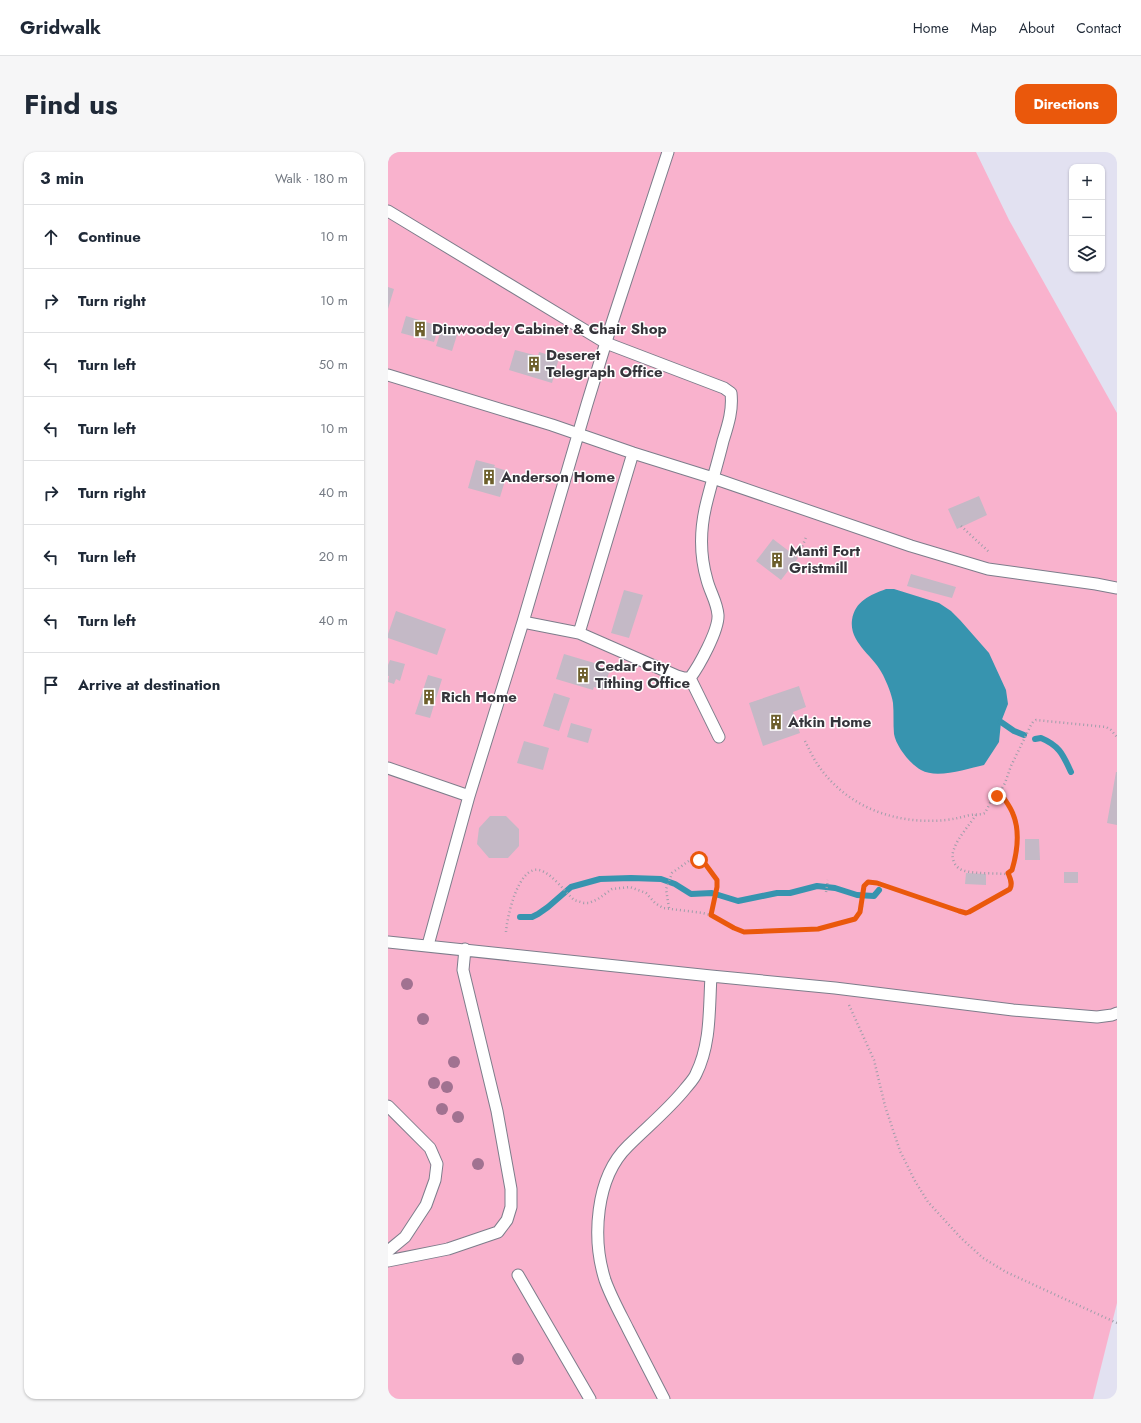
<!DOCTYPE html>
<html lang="en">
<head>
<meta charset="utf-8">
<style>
	body { margin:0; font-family:Jost,sans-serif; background:#f6f6f7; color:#1f2937 }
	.controls { position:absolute; right:12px; top:12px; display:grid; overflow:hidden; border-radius:8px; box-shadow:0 1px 3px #0004 }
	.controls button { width:36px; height:36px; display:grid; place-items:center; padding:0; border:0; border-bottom:1px solid #e0e1e3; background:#fff; color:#1f2937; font:20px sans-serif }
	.stop { position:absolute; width:12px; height:12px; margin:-9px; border:3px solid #ea580c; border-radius:50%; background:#fff }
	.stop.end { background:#ea580c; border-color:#fff; box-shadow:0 1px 4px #0008 }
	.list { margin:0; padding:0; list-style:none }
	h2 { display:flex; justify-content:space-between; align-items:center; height:52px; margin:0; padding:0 16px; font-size:17px }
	h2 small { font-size:13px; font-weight:400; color:#747a83 }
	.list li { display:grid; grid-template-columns:26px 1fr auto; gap:12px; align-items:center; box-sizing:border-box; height:64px; padding:0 16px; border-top:1px solid #e0e1e3 }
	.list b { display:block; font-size:15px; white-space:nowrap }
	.list em { font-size:13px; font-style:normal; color:#747a83 }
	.icon { flex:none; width:22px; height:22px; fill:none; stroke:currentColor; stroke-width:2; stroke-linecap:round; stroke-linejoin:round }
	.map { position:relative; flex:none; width:729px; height:1247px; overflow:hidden; border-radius:12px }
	header { display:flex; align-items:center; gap:24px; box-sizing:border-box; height:56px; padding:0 20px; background:#fff; border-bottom:1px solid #e0e1e3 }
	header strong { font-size:19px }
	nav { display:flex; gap:22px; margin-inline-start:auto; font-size:14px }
	.intro { display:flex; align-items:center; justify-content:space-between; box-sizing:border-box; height:96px; padding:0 24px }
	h1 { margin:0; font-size:28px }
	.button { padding:10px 18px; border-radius:12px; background:#ea580c; color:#fff; font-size:14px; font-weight:700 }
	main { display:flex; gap:24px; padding:0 24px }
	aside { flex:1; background:#fff; border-radius:12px; box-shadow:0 1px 3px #0004 }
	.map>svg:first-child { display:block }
</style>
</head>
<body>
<header>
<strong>Gridwalk</strong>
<nav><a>Home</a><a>Map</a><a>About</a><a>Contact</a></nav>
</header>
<div class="intro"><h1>Find us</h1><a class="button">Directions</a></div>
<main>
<aside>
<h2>3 min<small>Walk · 180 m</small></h2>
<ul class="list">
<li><svg class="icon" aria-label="ahead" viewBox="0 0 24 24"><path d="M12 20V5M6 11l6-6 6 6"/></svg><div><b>Continue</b></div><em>10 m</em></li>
<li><svg class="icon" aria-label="right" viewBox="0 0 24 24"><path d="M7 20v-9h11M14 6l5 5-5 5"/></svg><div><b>Turn right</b></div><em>10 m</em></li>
<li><svg class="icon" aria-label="left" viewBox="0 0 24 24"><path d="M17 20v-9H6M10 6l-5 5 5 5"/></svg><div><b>Turn left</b></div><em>50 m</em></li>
<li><svg class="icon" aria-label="left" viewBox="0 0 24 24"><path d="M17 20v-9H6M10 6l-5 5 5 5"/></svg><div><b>Turn left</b></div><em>10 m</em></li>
<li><svg class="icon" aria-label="right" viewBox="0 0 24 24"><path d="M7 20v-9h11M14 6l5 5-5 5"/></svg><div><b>Turn right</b></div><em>40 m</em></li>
<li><svg class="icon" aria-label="left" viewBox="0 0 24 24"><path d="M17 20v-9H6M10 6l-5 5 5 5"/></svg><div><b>Turn left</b></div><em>20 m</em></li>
<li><svg class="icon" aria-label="left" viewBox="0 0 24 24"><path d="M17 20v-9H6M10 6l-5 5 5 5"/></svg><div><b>Turn left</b></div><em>40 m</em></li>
<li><svg class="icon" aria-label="arrive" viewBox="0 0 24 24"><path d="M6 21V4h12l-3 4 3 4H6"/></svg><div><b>Arrive at destination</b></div></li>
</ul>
</aside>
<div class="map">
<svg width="729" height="1247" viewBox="0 0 729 1247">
	<rect width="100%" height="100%" fill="#e2e1f1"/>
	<!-- green -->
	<path fill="#f9b2cd" d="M 0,0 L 588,0 L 621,68 L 729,261 L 729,1151 L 705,1247 L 0,1247 Z"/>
	<!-- water -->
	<path fill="#3794af" d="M 498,437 L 506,437 L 551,451 L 563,459 L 572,468 L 601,501 L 618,538 L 620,552 L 613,570 L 611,590 L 596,613 C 578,617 549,627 533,618 C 522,612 508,594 506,582 C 505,572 506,561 505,551 C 504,543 499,531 495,523 C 486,504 461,491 464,468 C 467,449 482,443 498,437 Z"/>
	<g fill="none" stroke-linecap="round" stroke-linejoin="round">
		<!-- stream -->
		<path stroke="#3794af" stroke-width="6" d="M 613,570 L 626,579 L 636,583
			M 647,587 L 653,586 C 672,594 675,603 683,620
			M 132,765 L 144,765 L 150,762 L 160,755 L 183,735 L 212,727 L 243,726 L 273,727 L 287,732 L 303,742 L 324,741 L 350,749 L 389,741 L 402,741 L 429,734 L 447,736 L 469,743 L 486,744 L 491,738"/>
	</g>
	<!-- building -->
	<path fill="#c4b9c6" d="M 0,135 L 6,137 L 0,157 Z
		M 18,164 L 51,174 L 46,190 L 13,181 Z
		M 53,178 L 69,183 L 64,199 L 48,194 Z
		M 127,198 L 150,204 L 151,200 L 171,206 L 164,231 L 121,218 Z
		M 88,308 L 107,313 L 106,315 L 120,319 L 112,345 L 80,336 Z
		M 591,344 L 599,363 L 569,377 L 560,357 Z
		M 385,387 L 410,406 L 393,428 L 368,409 Z
		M 523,422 L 568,435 L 564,446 L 519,434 Z
		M 236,438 L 255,443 L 241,486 L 223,481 Z
		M 8,459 L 58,477 L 49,503 L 0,486 L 0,482 Z
		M 176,502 L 213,513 L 212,515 L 222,518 L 215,538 L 206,535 L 205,538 L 168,527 Z
		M 2,508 L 17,512 L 12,529 L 8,527 L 6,532 L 0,530 L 1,524 L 0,524 L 0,513 Z
		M 40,523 L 54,527 L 42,566 L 27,562 Z
		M 411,534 L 418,555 L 405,560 L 412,581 L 375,594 L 361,551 Z
		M 166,541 L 182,546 L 171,579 L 155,574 Z
		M 183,571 L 204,577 L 200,591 L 179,585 Z
		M 136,589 L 161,596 L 155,618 L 129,611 Z
		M 728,620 L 729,620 L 729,673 L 719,671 Z
		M 102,664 L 118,664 L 131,677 L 131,694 L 120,706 L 101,706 L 89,692 L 91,676 Z
		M 637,687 L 651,687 L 652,708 L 637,708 Z
		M 676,720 L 690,720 L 690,731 L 676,731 Z
		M 578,721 L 598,722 L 598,733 L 577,732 Z"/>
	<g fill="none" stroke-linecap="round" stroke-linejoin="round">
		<!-- service casing -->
		<g stroke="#7d7d8b" stroke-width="13">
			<path id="service" d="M 0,59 L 218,191 L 336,236 L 343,241 C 345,258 340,273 335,289 C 330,310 323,332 318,353 C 312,378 312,404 319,428 C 322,440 329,450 330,463 C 331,478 311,514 302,526 L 296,526 L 289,524 L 191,481
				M 0,223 L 164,273 L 245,301 L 325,326 L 523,394 L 600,417 L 708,432 L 729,436
				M 135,470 L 191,481 L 245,301
				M 302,526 L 331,585
				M 0,616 L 81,644
				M 0,790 L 323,824 L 447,836 L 625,858 L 709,865 L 724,863 L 729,861
				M 40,793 L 81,644 L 135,470 L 199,252 L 222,177 L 280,0
				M 0,954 L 42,996 L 49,1012 L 47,1028 L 38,1053 L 17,1085 L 0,1099
				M 0,1109 L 60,1097 L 110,1080 L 119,1068 L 123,1055 L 123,1037 L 109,959 L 75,818 L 77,797
				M 130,1123 L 202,1247
				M 276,1247 C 264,1224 252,1200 240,1177 C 232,1161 223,1145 217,1128 C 204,1087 207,1026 240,994 C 259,975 280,958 297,937 C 301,932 306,927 308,922 C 323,892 321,857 323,824"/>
		</g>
		<!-- path -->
		<path stroke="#9f9eaa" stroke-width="2.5" stroke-dasharray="1 3" stroke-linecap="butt" d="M 728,0 L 729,1
			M 573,374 L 601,400
			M 413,398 L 418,385
			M 417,589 C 421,597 425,606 430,613 C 459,656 509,673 558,668 C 567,667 574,665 582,663 C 588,662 593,663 597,661 L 602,651 L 612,640 L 617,631 L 623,614 L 643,573 L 645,570 L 648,568 L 718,575 L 723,578 L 729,585
			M 588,663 C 582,672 569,687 566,697 C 562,706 567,717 577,719 C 590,722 605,721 618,722 L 622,720 C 631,708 631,675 625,662 C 622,654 616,647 612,640
			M 438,740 L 440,728
			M 281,756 L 278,737 L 284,721 L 302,708 L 311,708 L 319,713 L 329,729 L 329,735 L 323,763
			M 118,780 C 119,765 130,714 151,718 C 164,721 177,740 186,748 L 196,751 L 201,751 L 210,747 L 224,737 L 242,735 L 258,741 L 267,751 L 275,756 L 315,761 L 326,764 L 346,776 L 356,780 L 430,777 L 467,767 L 471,764 L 474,754 L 476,734 L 480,730 L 489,731 L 571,759 L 578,761 L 581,760 L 621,737 L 623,732 L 620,721
			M 461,853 L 486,908 L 497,954 L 512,999 L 527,1029 L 540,1050 L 573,1086 L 595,1106 L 618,1120 L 729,1171"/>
		<!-- service -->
		<use href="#service" stroke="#fff" stroke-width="11"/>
	</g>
	<!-- trees -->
	<g fill="#a17291">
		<circle cx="19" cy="832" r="6"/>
		<circle cx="35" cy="867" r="6"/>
		<circle cx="66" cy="910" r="6"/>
		<circle cx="46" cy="931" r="6"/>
		<circle cx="59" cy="935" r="6"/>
		<circle cx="54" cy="957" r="6"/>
		<circle cx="70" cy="965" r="6"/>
		<circle cx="90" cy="1012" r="6"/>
		<circle cx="130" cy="1207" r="6"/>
	</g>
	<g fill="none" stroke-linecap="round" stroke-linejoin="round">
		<!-- route -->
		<path stroke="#ea580c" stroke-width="5" d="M 311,708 L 318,713 L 329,728 L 329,735 L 323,763 L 346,776 L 356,780 L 430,777 L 467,767 L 472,760 L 476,734 L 480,730 L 489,731 L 571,759 L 578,761 L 581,760 L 622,737 C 625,731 622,726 620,721 L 624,718 C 629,701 632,679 625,662 C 622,654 616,647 612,640 L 609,644"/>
	</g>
	<!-- icons -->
	<defs>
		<g id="building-bare" transform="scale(1.2)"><path d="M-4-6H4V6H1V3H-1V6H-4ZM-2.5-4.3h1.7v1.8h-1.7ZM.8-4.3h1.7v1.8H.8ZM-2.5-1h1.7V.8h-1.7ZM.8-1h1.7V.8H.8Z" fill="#6d5f2c" stroke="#fff" stroke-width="2.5" paint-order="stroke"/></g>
	</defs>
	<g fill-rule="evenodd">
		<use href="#building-bare" x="32" y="177"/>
		<use href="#building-bare" x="146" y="212"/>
		<use href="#building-bare" x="101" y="325"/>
		<use href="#building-bare" x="389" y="408"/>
		<use href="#building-bare" x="195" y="523"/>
		<use href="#building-bare" x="41" y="545"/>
		<use href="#building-bare" x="388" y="570"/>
	</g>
	<g text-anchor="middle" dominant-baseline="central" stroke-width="3" stroke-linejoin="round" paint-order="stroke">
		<!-- poi labels -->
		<g font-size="15" font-weight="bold" fill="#35353b" stroke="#fff" text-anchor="start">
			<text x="44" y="177">Dinwoodey Cabinet &amp; Chair Shop</text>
			<text x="158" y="203">Deseret<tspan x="158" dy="17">Telegraph Office</tspan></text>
			<text x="113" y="325">Anderson Home</text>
			<text x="401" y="399">Manti Fort<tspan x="401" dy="17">Gristmill</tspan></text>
			<text x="207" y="514">Cedar City<tspan x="207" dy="17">Tithing Office</tspan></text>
			<text x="53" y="545">Rich Home</text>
			<text x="400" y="570">Atkin Home</text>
		</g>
	</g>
</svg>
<div class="controls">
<button>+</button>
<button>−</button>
<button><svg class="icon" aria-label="layers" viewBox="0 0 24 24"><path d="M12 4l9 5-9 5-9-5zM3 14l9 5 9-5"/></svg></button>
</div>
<div class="stop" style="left:311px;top:708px"></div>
<div class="stop end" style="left:609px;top:644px"></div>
</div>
</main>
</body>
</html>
